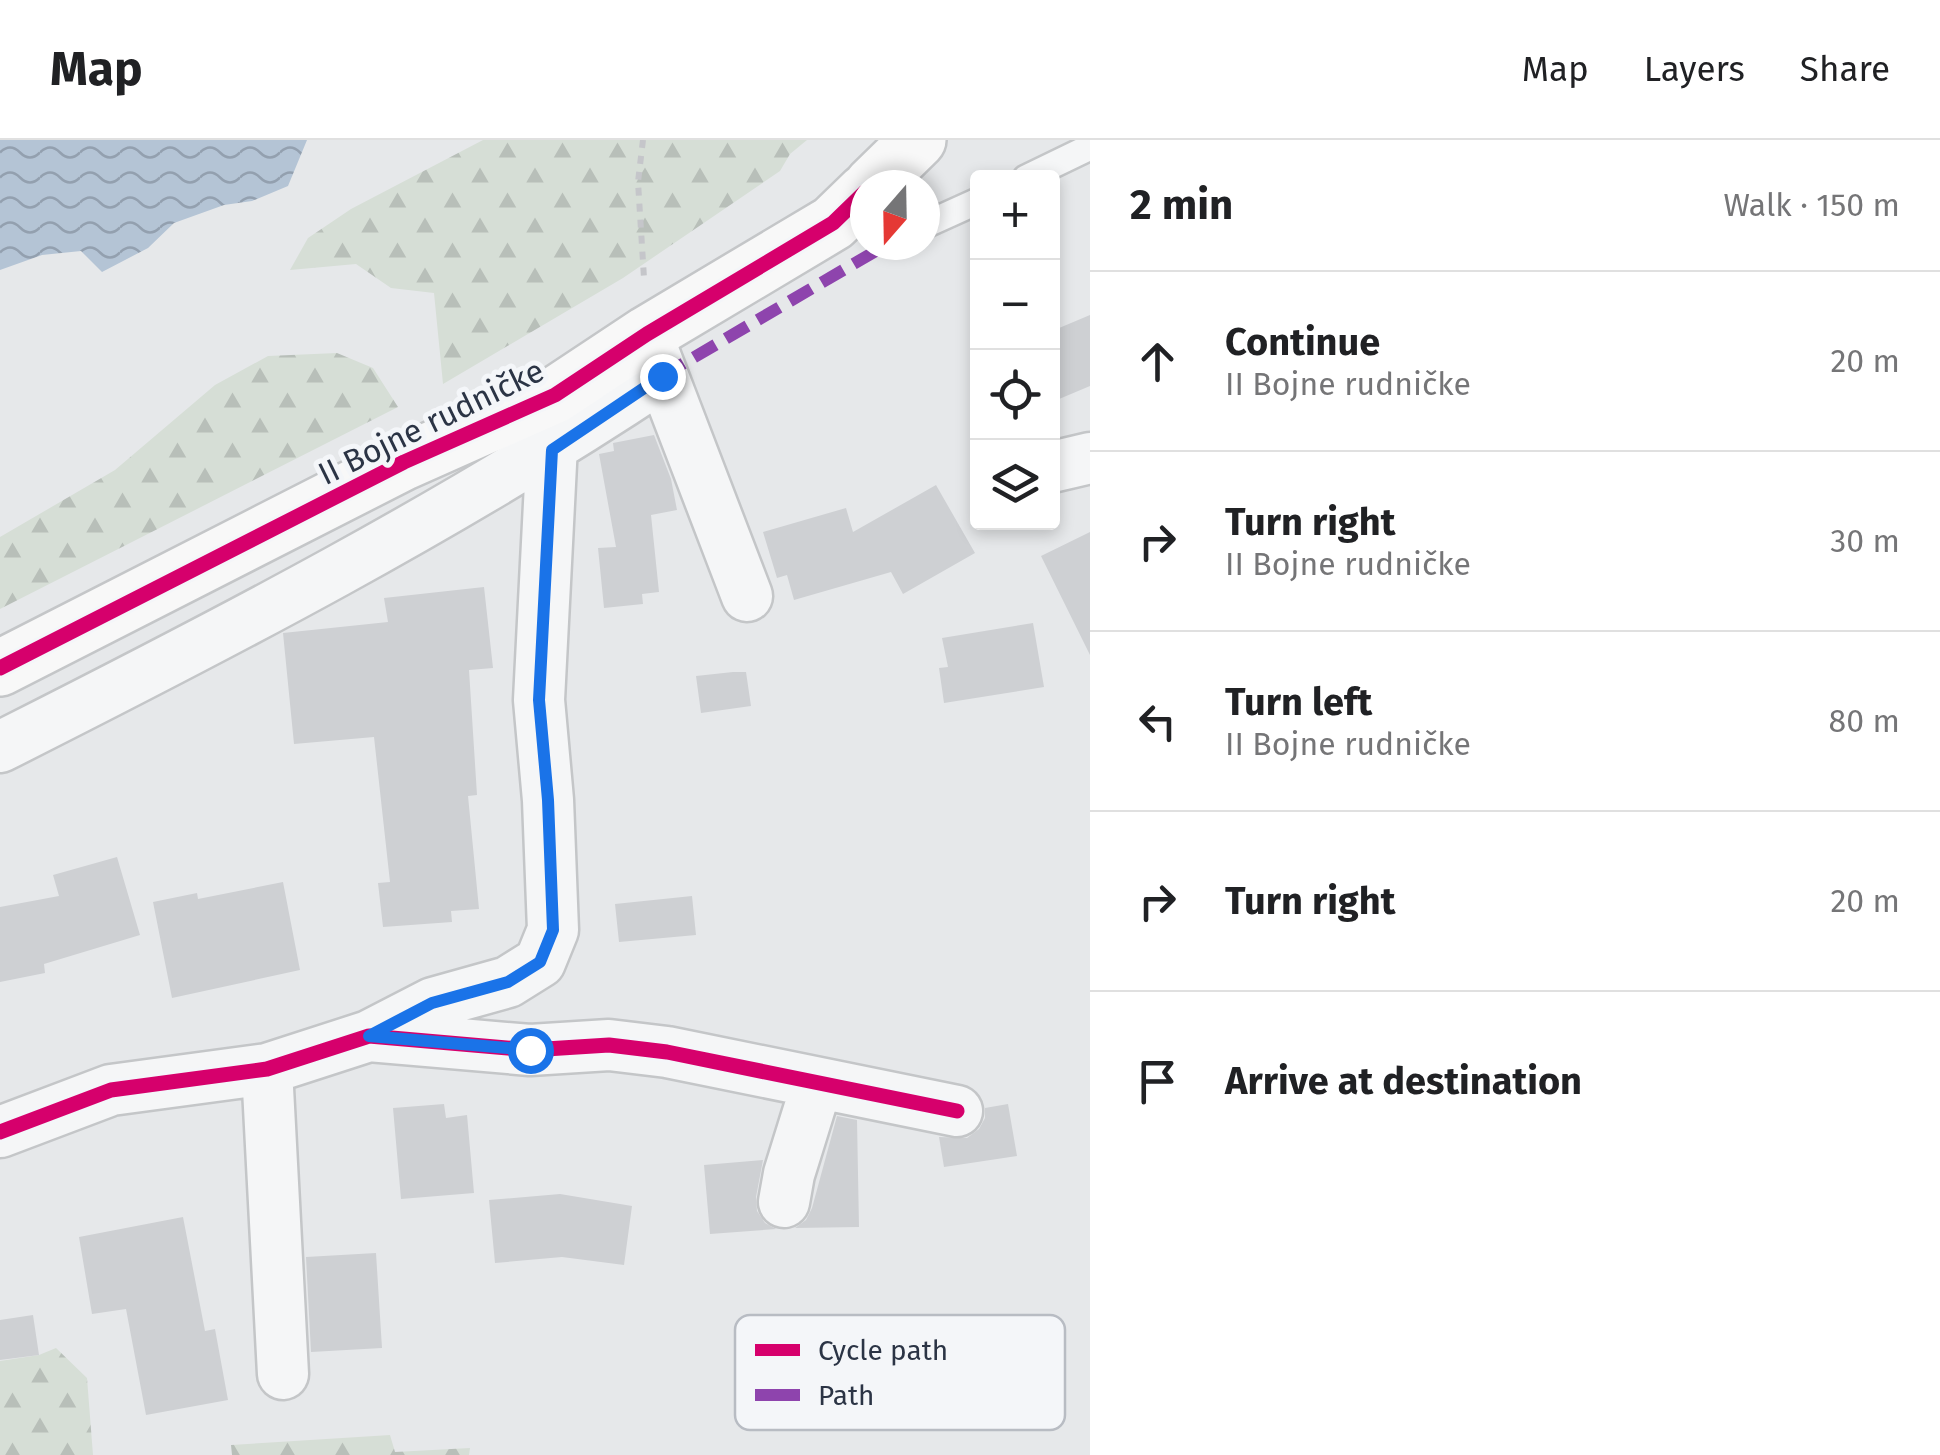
<!DOCTYPE html>
<html lang="en">
<head>
<meta charset="utf-8">
<style>
	body { margin:0; font-family:"Fira Sans",sans-serif; background:#f6f6f6; color:#202124 }
	.controls { position:absolute; right:30px; top:30px; display:grid; overflow:hidden; border-radius:10px; box-shadow:0 5px 15px #0003 }
	.controls button { width:90px; height:90px; display:grid; place-items:center; padding:0; border:0; border-bottom:2px solid #e0e0e0; background:#fff; color:#202124; font:50px sans-serif }
	.compass { position:absolute; left:850px; top:30px; width:90px; height:90px; border-radius:50%; background:#fff; box-shadow:0 5px 15px #0003; rotate:200deg }
	.stop { position:absolute; width:30px; height:30px; margin:-22px; border:8px solid #1a73e8; border-radius:50%; background:#fff }
	.stop.end { background:#1a73e8; border-color:#fff; box-shadow:0 2px 10px #0008 }
	.list { margin:0; padding:0; list-style:none }
	h2 { display:flex; justify-content:space-between; align-items:center; height:130px; margin:0; padding:0 40px; font-size:42px }
	h2 small { font-size:32px; font-weight:400; color:#757577 }
	.list li { display:grid; grid-template-columns:65px 1fr auto; gap:30px; align-items:center; box-sizing:border-box; height:180px; padding:0 40px; border-top:2px solid #e0e0e0 }
	.list b { display:block; font-size:38px; white-space:nowrap }
	.list p { margin:0; font-size:32px; white-space:nowrap; color:#757577 }
	.list em { font-size:32px; font-style:normal; color:#757577 }
	.icon { flex:none; width:55px; height:55px; fill:none; stroke:currentColor; stroke-width:2; stroke-linecap:round; stroke-linejoin:round }
	.map { position:relative; flex:none; width:1090px; height:1315px; overflow:hidden }
	header { display:flex; align-items:center; gap:60px; box-sizing:border-box; height:140px; padding:0 50px; background:#fff; border-bottom:2px solid #e0e0e0 }
	header strong { font-size:48px }
	nav { display:flex; gap:55px; margin-inline-start:auto; font-size:35px }
	main { display:flex }
	aside { flex:1; background:#fff }
	.map>svg:first-child { display:block }
</style>
</head>
<body>
<header>
<strong>Map</strong>
<nav><a>Map</a><a>Layers</a><a>Share</a></nav>
</header>
<main>
<div class="map">
<svg width="1090" height="1315" viewBox="0 0 1090 1315">
	<defs>
		<pattern id="forest-firs" width="22" height="20" patternUnits="userSpaceOnUse" patternTransform="scale(2.5)"><rect width="22" height="20" fill="#d6ded6"/><path d="M5 1l3.5 6h-7zM16 11l3.5 6h-7z" fill="#b8bfb9"/></pattern>
		<pattern id="water-waves" width="16" height="10" patternUnits="userSpaceOnUse" patternTransform="scale(2.5)"><rect width="16" height="10" fill="#b4c4d5"/><path d="M0 5q4-4 8 0t8 0" fill="none" stroke="#93a0af"/></pattern>
	</defs>
	<rect width="100%" height="100%" fill="#e6e8ea"/>
	<!-- forest -->
	<path fill="url(#forest-firs)" d="M 483,0 L 807,0 L 790,14 L 780,31 L 623,138 L 443,244 L 434,153 L 391,148 L 356,124 L 290,130 L 308,98 L 351,69 Z
		M 337,213 L 373,228 L 398,267 L 0,469 L 0,397 L 115,330 L 215,245 L 268,216 Z
		M 56,1208 L 87,1238 L 93,1315 L 0,1315 L 0,1221 L 39,1215 Z
		M 390,1295 L 395,1312 L 470,1308 L 469,1315 L 232,1315 L 231,1305 Z"/>
	<!-- water -->
	<path fill="url(#water-waves)" d="M 0,0 L 307,0 L 288,46 L 252,61 L 224,65 L 174,83 L 148,108 L 102,132 L 81,111 L 42,115 L 0,130 Z"/>
	<!-- building -->
	<path fill="#ced0d3" d="M 1090,175 L 1090,246 L 1052,262 L 1052,191 Z
		M 654,295 L 671,339 L 677,370 L 651,375 L 659,452 L 642,454 L 643,464 L 604,468 L 598,408 L 616,407 L 599,314 L 614,311 L 613,303 Z
		M 936,345 L 975,413 L 903,454 L 891,432 L 794,460 L 787,435 L 777,438 L 763,392 L 846,368 L 853,392 Z
		M 1090,392 L 1090,515 L 1041,416 Z
		M 484,447 L 493,528 L 469,530 L 477,655 L 468,656 L 479,769 L 451,771 L 452,782 L 383,787 L 378,743 L 390,742 L 374,597 L 294,604 L 283,493 L 388,482 L 384,458 Z
		M 1033,483 L 1044,547 L 944,563 L 939,528 L 948,527 L 942,498 Z
		M 733,532 L 746,532 L 751,566 L 701,573 L 696,536 Z
		M 117,717 L 140,795 L 44,824 L 45,833 L 0,842 L 0,767 L 59,756 L 53,735 Z
		M 283,742 L 300,830 L 172,858 L 153,762 L 197,753 L 198,759 Z
		M 692,756 L 696,795 L 619,802 L 615,764 Z
		M 444,964 L 446,978 L 467,975 L 474,1053 L 401,1059 L 393,968 Z
		M 1008,964 L 1017,1016 L 944,1027 L 939,997 L 967,998 L 979,989 L 985,978 L 985,968 Z
		M 837,976 L 857,980 L 859,1087 L 795,1088 L 806,1080 L 812,1068 Z
		M 763,1020 L 756,1057 L 757,1071 L 765,1083 L 776,1089 L 710,1094 L 704,1025 Z
		M 560,1054 L 632,1066 L 624,1125 L 562,1117 L 495,1123 L 489,1060 Z
		M 183,1077 L 205,1191 L 215,1189 L 228,1260 L 146,1275 L 126,1169 L 92,1174 L 79,1097 Z
		M 376,1113 L 382,1208 L 311,1212 L 306,1117 Z
		M 33,1175 L 39,1215 L 0,1220 L 0,1180 Z"/>
	<g fill="none" stroke-linecap="round" stroke-linejoin="round">
		<!-- lane casing -->
		<g stroke="#c4c6c8" stroke-width="30">
			<path id="lane" d="M 1026,38 L 1090,7
				M 925,85 L 978,61"/>
		</g>
		<!-- street casing -->
		<g stroke="#c4c6c8" stroke-width="55">
			<path id="street" d="M 652,208 L 747,456
				M 1052,327 L 1090,318
				M 0,607 C 226,493 452,376 662,236
				M 369,896 L 433,863 L 508,842 L 540,822 L 553,790 L 548,660 L 539,560 L 553,285
				M 267,929 L 283,1234
				M 0,992 L 111,950 L 267,929 L 369,896 L 530,910 L 609,905 L 667,912 L 957,971
				M 784,1062 L 789,1034 L 817,944"/>
		</g>
		<!-- secondary casing -->
		<g stroke="#c4c6c8" stroke-width="60">
			<path id="secondary" d="M 872,45 L 918,0
				M 0,528 L 404,322 L 555,255 L 647,194 L 833,83 L 865,52"/>
		</g>
		<!-- path -->
		<path stroke="#c5c6ca" stroke-width="6" stroke-dasharray="8 8" stroke-linecap="butt" d="M 643,0 L 638,42 L 644,138"/>
		<!-- lane -->
		<use href="#lane" stroke="#f5f6f7" stroke-width="25"/>
		<!-- street -->
		<use href="#street" stroke="#f5f6f7" stroke-width="50"/>
		<!-- secondary -->
		<use href="#secondary" stroke="#f8f8f8" stroke-width="55"/>
		<!-- quiet -->
		<path stroke="#8e44ad" stroke-width="12" stroke-dasharray="25 12" stroke-linecap="butt" d="M 662,236 L 886,105"/>
		<!-- cycleway casing -->
		<g stroke="#f4f6f9" stroke-width="21">
			<path id="cycleway" d="M 0,528 L 404,322 L 555,255 L 647,194 L 833,83 L 865,52
				M 0,992 L 111,950 L 267,929 L 369,896 L 530,910 L 609,905 L 667,912 L 957,971"/>
		</g>
		<!-- cycleway -->
		<use href="#cycleway" stroke="#d6006c" stroke-width="15"/>
	</g>
	<g fill="none" stroke-linecap="round" stroke-linejoin="round">
		<!-- route -->
		<path stroke="#1a73e8" stroke-width="12" d="M 530,910 L 369,896 L 432,863 L 508,842 L 540,822 L 553,790 L 548,660 L 539,560 L 552,310 L 662,236"/>
	</g>
	<g text-anchor="middle" dominant-baseline="central" stroke-width="10" stroke-linejoin="round" paint-order="stroke">
		<!-- street labels -->
		<g font-size="32" fill="#2b3445" stroke="#f4f6f9">
			<text transform="translate(431 282) rotate(-26)">II Bojne rudničke</text>
		</g>
	</g>
	<!-- legend -->
	<rect x="735" y="1175" width="330" height="115" rx="15" fill="#f4f6f9" stroke="#b8bcc3" stroke-width="2.5"/>
	<rect x="755" y="1204" width="45" height="12" fill="#d6006c"/>
	<rect x="755" y="1249" width="45" height="12" fill="#8e44ad"/>
	<g font-size="28" fill="#2b3445">
		<text x="818" y="1220">Cycle path</text>
		<text x="818" y="1265">Path</text>
	</g>
</svg>
<div class="controls">
<button>+</button>
<button>−</button>
<button><svg class="icon" aria-label="locate" viewBox="0 0 24 24"><circle cx="12" cy="12" r="6"/><path d="M12 2v4M12 18v4M2 12h4M18 12h4"/></svg></button>
<button><svg class="icon" aria-label="layers" viewBox="0 0 24 24"><path d="M12 4l9 5-9 5-9-5zM3 14l9 5 9-5"/></svg></button>
</div>
<svg class="compass" viewBox="-18 -18 36 36"><path d="M0-13l5 13h-10z" fill="#e53935"/><path d="M0 13l5-13h-10z" fill="#757577"/></svg>
<div class="stop" style="left:530px;top:910px"></div>
<div class="stop end" style="left:662px;top:236px"></div>
</div>
<aside>
<h2>2 min<small>Walk · 150 m</small></h2>
<ul class="list">
<li><svg class="icon" aria-label="ahead" viewBox="0 0 24 24"><path d="M12 20V5M6 11l6-6 6 6"/></svg><div><b>Continue</b><p>II Bojne rudničke</p></div><em>20 m</em></li>
<li><svg class="icon" aria-label="right" viewBox="0 0 24 24"><path d="M7 20v-9h11M14 6l5 5-5 5"/></svg><div><b>Turn right</b><p>II Bojne rudničke</p></div><em>30 m</em></li>
<li><svg class="icon" aria-label="left" viewBox="0 0 24 24"><path d="M17 20v-9H6M10 6l-5 5 5 5"/></svg><div><b>Turn left</b><p>II Bojne rudničke</p></div><em>80 m</em></li>
<li><svg class="icon" aria-label="right" viewBox="0 0 24 24"><path d="M7 20v-9h11M14 6l5 5-5 5"/></svg><div><b>Turn right</b></div><em>20 m</em></li>
<li><svg class="icon" aria-label="arrive" viewBox="0 0 24 24"><path d="M6 21V4h12l-3 4 3 4H6"/></svg><div><b>Arrive at destination</b></div></li>
</ul>
</aside>
</main>
</body>
</html>
